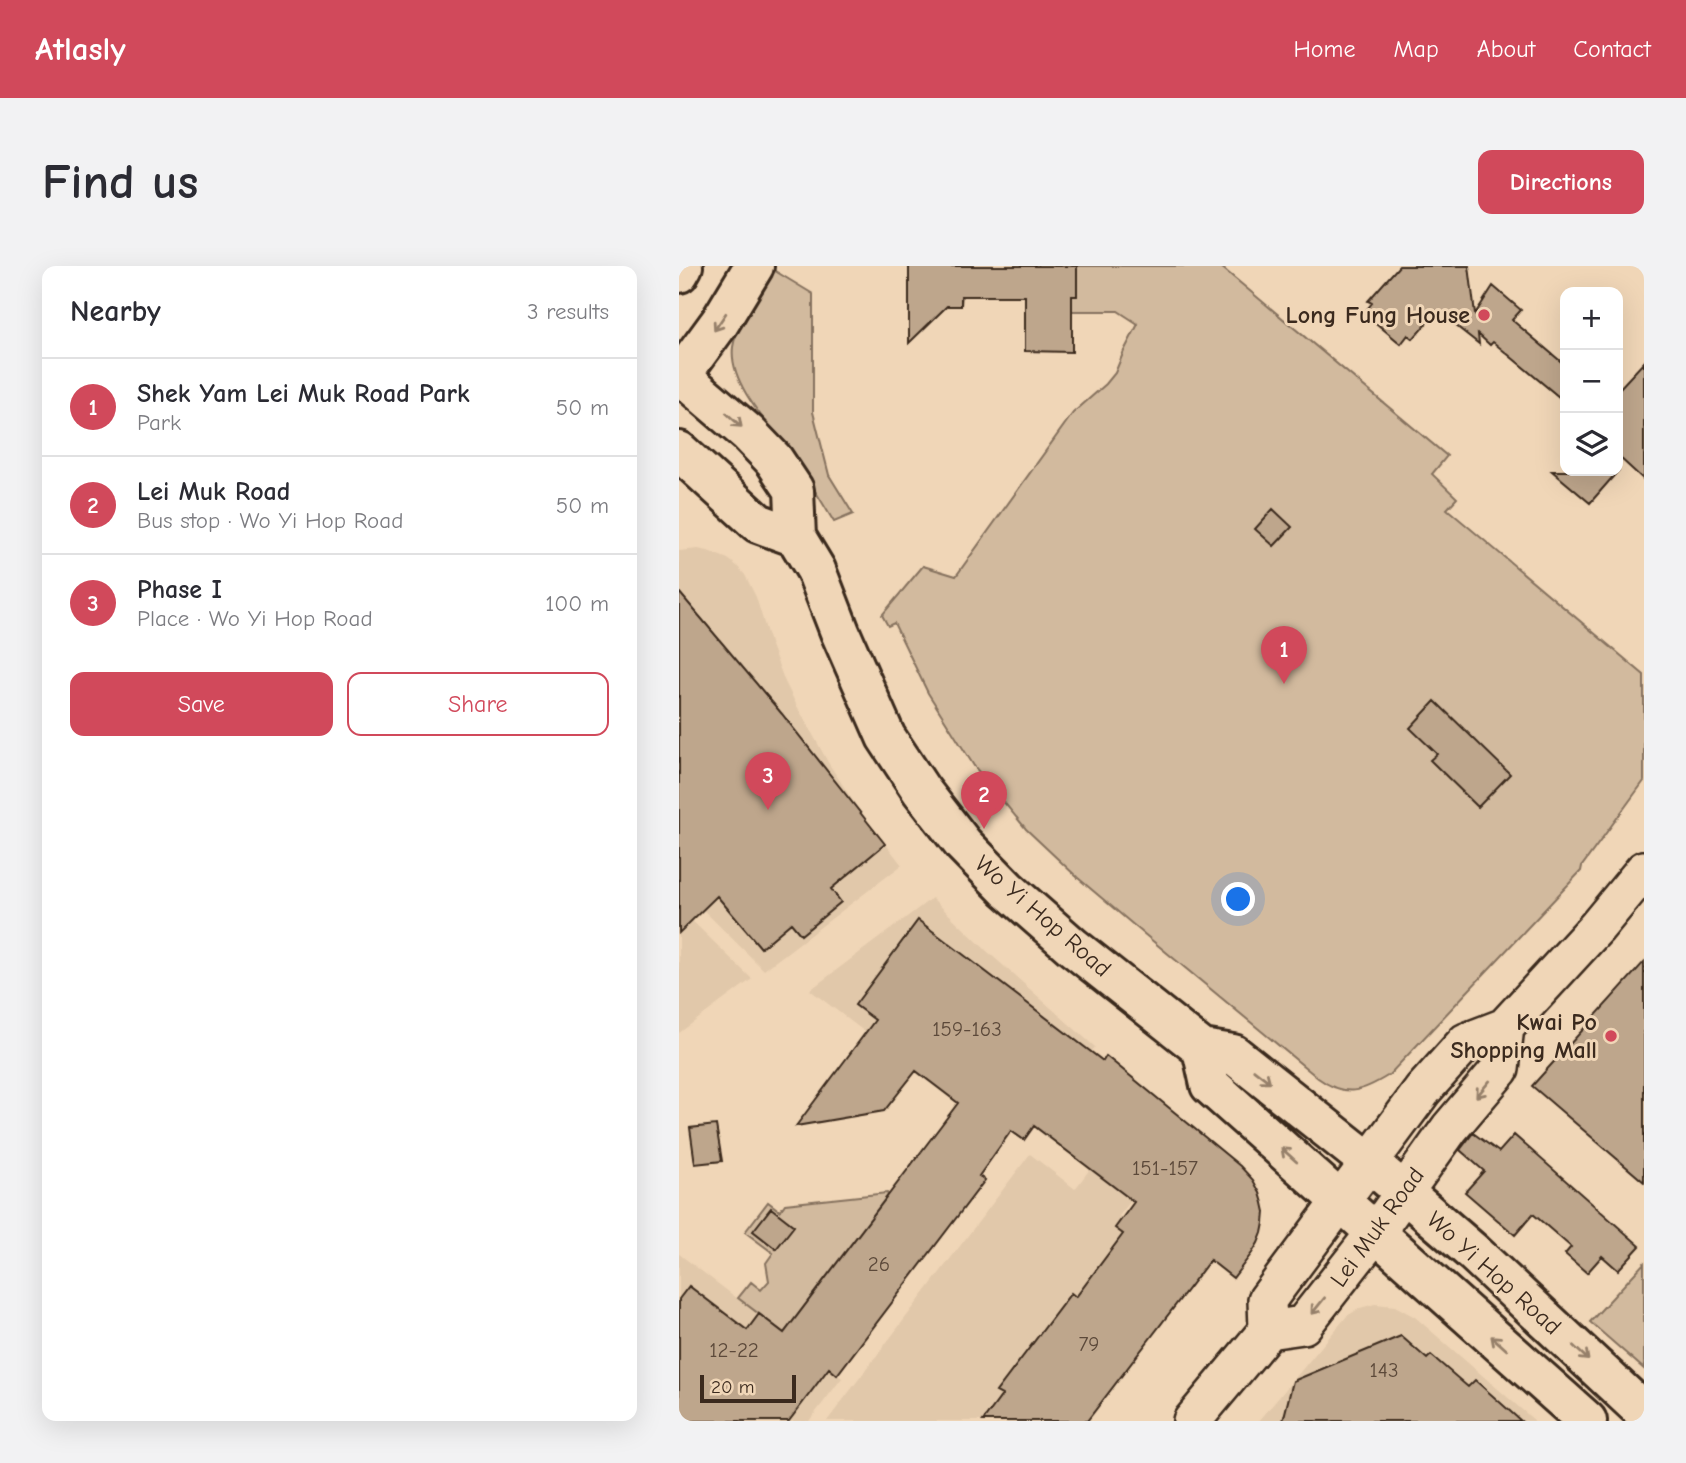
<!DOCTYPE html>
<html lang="en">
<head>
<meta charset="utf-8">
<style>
	body { margin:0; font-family:"Comic Neue",sans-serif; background:#f2f2f3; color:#2b2b33 }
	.controls { position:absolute; right:21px; top:21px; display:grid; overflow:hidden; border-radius:14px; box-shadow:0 7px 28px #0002 }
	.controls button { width:63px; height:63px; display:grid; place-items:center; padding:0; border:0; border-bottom:2px solid #e1e1e2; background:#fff; color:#2b2b33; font:35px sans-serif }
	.scale { position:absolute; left:21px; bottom:18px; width:96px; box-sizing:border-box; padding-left:7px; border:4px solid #3b2a1e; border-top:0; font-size:19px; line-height:24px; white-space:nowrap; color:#3b2a1e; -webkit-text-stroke:5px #f0d6b7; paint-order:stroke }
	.you { position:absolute; left:560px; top:634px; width:24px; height:24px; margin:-18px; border:5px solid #fff; border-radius:50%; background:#1a73e8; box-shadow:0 0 0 10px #1a73e833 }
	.badge { display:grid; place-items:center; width:46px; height:46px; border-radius:50%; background:#d1495b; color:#fff; font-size:23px; font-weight:700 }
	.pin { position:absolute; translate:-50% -58px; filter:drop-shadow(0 2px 4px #0008) }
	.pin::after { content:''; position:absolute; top:37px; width:24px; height:21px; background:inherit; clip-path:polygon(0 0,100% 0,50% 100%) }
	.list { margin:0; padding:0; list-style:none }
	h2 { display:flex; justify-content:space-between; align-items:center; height:91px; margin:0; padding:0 28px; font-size:30px }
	h2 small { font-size:23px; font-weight:400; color:#7c7c81 }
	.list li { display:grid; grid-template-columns:46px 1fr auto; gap:21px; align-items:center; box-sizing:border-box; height:98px; padding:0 28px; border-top:2px solid #e1e1e2 }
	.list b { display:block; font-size:26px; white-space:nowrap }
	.list p { margin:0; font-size:23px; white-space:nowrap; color:#7c7c81 }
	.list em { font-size:23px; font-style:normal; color:#7c7c81 }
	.actions { display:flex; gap:14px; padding:21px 28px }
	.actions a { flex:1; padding:16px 0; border:2px solid #d1495b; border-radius:14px; text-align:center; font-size:24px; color:#d1495b }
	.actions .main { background:#d1495b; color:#fff }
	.icon { flex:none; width:38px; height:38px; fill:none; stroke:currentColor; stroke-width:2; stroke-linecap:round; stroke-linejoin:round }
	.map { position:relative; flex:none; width:965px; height:1155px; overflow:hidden; border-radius:14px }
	header { display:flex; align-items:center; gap:42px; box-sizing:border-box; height:98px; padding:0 35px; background:#d1495b; color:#fff }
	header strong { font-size:33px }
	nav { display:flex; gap:38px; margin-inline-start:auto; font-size:24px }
	.intro { display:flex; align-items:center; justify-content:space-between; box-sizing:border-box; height:168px; padding:0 42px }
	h1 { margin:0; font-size:49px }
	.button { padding:18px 32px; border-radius:14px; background:#d1495b; color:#fff; font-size:24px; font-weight:700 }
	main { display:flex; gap:42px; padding:0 42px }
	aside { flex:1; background:#fff; border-radius:14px; box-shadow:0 7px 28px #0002 }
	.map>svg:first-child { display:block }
</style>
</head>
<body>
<header>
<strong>Atlasly</strong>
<nav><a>Home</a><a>Map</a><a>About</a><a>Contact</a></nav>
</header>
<div class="intro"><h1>Find us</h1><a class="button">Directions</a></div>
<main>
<aside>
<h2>Nearby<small>3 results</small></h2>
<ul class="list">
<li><span class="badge">1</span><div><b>Shek Yam Lei Muk Road Park</b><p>Park</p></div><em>50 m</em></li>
<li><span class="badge">2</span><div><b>Lei Muk Road</b><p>Bus stop · Wo Yi Hop Road</p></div><em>50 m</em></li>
<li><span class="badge">3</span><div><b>Phase I</b><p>Place · Wo Yi Hop Road</p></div><em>100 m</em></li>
</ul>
<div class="actions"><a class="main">Save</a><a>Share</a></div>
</aside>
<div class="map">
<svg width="965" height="1155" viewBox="0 0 965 1155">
	<rect width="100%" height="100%" fill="#f0d6b7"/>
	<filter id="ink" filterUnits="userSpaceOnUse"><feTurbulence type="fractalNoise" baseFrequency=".0143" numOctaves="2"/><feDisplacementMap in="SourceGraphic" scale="14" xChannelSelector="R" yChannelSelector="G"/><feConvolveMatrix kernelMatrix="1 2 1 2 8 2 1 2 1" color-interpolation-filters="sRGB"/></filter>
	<g filter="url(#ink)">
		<!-- built -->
		<path fill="#e1c8aa" d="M 19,283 L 29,285 L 49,293 L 58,300 L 66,309 L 77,331 L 91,377 L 106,416 L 118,440 L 150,498 L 178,541 L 223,599 L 85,704 L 0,620 L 0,285 Z
			M 253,632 L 309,686 L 416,781 L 345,874 L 320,855 L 313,863 L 131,724 Z
			M 0,642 L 73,713 L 0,767 Z
			M 427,790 L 561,900 L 574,914 L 581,927 L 586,946 L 583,967 L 573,987 L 554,1012 L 452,935 L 440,950 L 516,1014 L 408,1155 L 148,1155 L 351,888 L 396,923 L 411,903 L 367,869 Z
			M 0,988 L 163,1112 L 130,1155 L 0,1155 Z
			M 696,1038 L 716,1040 L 736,1051 L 856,1155 L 580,1155 L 668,1050 L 681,1042 Z"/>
		<!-- green -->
		<path fill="#d2ba9e" stroke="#86725e" stroke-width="2" d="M 230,0 L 541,0 L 768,190 L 753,208 L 778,232 L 768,243 L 965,409 L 965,515 L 903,600 L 902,605 L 710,809 C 683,826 666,832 639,812 L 464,667 L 399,612 L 347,563 L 295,500 L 249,427 L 215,357 L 209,360 L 203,349 L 244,300 L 277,310 L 394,147 L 427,118 L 436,107 L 445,85 L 459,58 L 439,45 L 357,45 L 346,30 L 283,30 L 282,40 L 268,40 L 230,77 Z
			M 91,2 L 134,28 L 134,146 L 150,209 L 174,248 L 155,256 C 143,236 131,216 118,196 C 97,166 49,120 54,81 C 57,60 81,22 91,2 Z
			M 208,927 L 209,929 L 105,1067 L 59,1032 L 72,1016 L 82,1024 L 90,1015 L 87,997 L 94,987 L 66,966 L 89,936 L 101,945 L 106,938 Z
			M 965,997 L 965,1103 L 911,1056 Z"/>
		<!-- building -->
		<path fill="#bea68c" stroke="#3b2a1e" stroke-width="2" d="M 230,0 L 398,0 L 398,30 L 393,30 L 393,86 L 346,85 L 346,30 L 282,30 L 282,40 L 268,40 L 230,77 Z
			M 720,0 L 790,0 L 796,48 L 814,20 L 842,44 L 833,54 L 886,99 L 886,136 L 814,76 L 811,79 L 799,68 L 800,78 L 758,45 L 734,73 L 729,69 L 722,78 L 685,47 L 693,37 L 689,35 Z
			M 965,96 L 965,214 L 939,190 L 939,124 Z
			M 873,205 L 939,205 L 911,237 Z
			M 594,243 L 613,261 L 595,280 L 576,263 Z
			M 0,326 L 103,448 L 206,578 L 152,623 L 162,636 L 122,669 L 112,657 L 82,682 L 38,630 L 0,667 Z
			M 756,435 L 831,508 L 799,541 L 751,494 L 758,488 L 731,462 Z
			M 239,654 L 424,795 L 427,790 L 561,900 L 574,914 L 581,927 L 584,937 L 586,946 L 585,957 L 583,967 L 579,977 L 573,987 L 554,1012 L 531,994 L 408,1155 L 304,1155 L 323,1129 L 317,1126 L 392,1027 L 397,1031 L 444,968 L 436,962 L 455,936 L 355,860 L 345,874 L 332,865 L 300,910 L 306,914 L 158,1109 L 150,1102 L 110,1155 L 0,1155 L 0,1033 L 10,1020 L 68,1064 L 80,1048 L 105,1067 L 279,837 L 237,805 L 205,845 L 117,860 L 196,754 L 176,739 Z
			M 965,696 L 965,916 L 853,820 Z
			M 37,859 L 43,895 L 16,898 L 11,862 Z
			M 794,867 L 820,886 L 835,869 L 961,980 L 939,1004 L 923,990 L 908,1007 L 886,988 L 892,981 L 854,948 L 836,969 L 786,926 L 805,905 L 781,884 Z
			M 92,942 L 115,960 L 97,983 L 74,965 Z
			M 722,1070 L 748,1093 L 752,1089 L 789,1121 L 796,1114 L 842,1155 L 604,1155 L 614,1115 Z"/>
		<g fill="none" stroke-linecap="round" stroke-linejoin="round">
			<!-- tertiary casing -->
			<g stroke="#3b2a1e" stroke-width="42">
				<path id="tertiary" d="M 589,1064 L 624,1059 L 696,967 L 771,862 L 821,803 L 826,761
					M 513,1155 L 589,1064 L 588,1034 L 744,824 L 787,776 L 826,761 L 918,661 L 965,604"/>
			</g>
			<!-- secondary casing -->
			<g stroke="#3b2a1e" stroke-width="44">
				<path id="secondary" d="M 0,108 L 69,167 L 95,194 L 115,224 L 117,271 L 137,304 L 161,366 L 207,471 L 242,524 L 284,578 L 328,623 L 394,681 L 523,783 L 554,788 L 690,896 L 795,987 L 965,1146
					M 0,185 L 79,257 L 117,271
					M 523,783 L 531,819 L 908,1155"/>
			</g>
			<!-- primary casing -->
			<g stroke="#3b2a1e" stroke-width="44">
				<path id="primary" d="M 0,7 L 4,0
					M 0,112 L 41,56 L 75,0"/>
			</g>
			<!-- tertiary -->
			<use href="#tertiary" stroke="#f0d6b7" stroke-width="37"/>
			<!-- secondary -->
			<use href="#secondary" stroke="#f0d6b7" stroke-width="38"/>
			<!-- primary -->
			<use href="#primary" stroke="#f0d6b7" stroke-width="38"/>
		</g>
		<!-- one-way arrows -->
		<defs><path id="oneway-shaft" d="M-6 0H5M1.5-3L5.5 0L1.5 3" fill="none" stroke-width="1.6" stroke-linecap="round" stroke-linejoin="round" transform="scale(1.75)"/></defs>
		<g stroke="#96806a">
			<use href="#oneway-shaft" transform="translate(41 56) rotate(124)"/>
			<use href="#oneway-shaft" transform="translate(55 154) rotate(42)"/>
			<use href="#oneway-shaft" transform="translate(583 810) rotate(38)"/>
			<use href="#oneway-shaft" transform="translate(804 823) rotate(130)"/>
			<use href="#oneway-shaft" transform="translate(610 889) rotate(-138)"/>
			<use href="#oneway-shaft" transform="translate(639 1040) rotate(129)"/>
			<use href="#oneway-shaft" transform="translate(820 1077) rotate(-138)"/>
			<use href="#oneway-shaft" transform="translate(902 1087) rotate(43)"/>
		</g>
	</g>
	<!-- markers -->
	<g fill="#d1495b" stroke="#f0d6b7" stroke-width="2.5">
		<circle cx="805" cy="49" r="7"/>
		<circle cx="932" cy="770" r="7"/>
	</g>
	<g text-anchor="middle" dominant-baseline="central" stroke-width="6" stroke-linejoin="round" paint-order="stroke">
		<!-- number labels -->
		<g font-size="21" fill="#5c493a">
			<text x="288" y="763">159-163</text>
			<text x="486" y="902">151-157</text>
			<text x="200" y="998">26</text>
			<text x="410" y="1078">79</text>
			<text x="55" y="1084">12-22</text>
			<text x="705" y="1104">143</text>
		</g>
		<!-- poi labels -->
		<g font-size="24" font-weight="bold" fill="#3b2a1e" stroke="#f0d6b7" text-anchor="end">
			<text x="791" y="49">Long Fung House</text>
			<text x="918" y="756">Kwai Po<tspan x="918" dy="28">Shopping Mall</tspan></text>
		</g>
		<!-- street labels -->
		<g font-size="24" fill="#3b2a1e" stroke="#f0d6b7">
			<text transform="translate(364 650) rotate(41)">Wo Yi Hop Road</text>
			<text transform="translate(698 961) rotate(-54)">Lei Muk Road</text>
			<text transform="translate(815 1007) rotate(42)">Wo Yi Hop Road</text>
		</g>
	</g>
</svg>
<div class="controls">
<button>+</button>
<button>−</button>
<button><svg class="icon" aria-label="layers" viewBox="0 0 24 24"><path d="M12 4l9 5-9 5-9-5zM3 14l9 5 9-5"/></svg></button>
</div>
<div class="scale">20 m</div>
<div class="you"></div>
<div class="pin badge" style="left:605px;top:418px">1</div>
<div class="pin badge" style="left:305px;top:563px">2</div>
<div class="pin badge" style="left:89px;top:544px">3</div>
</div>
</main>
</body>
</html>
